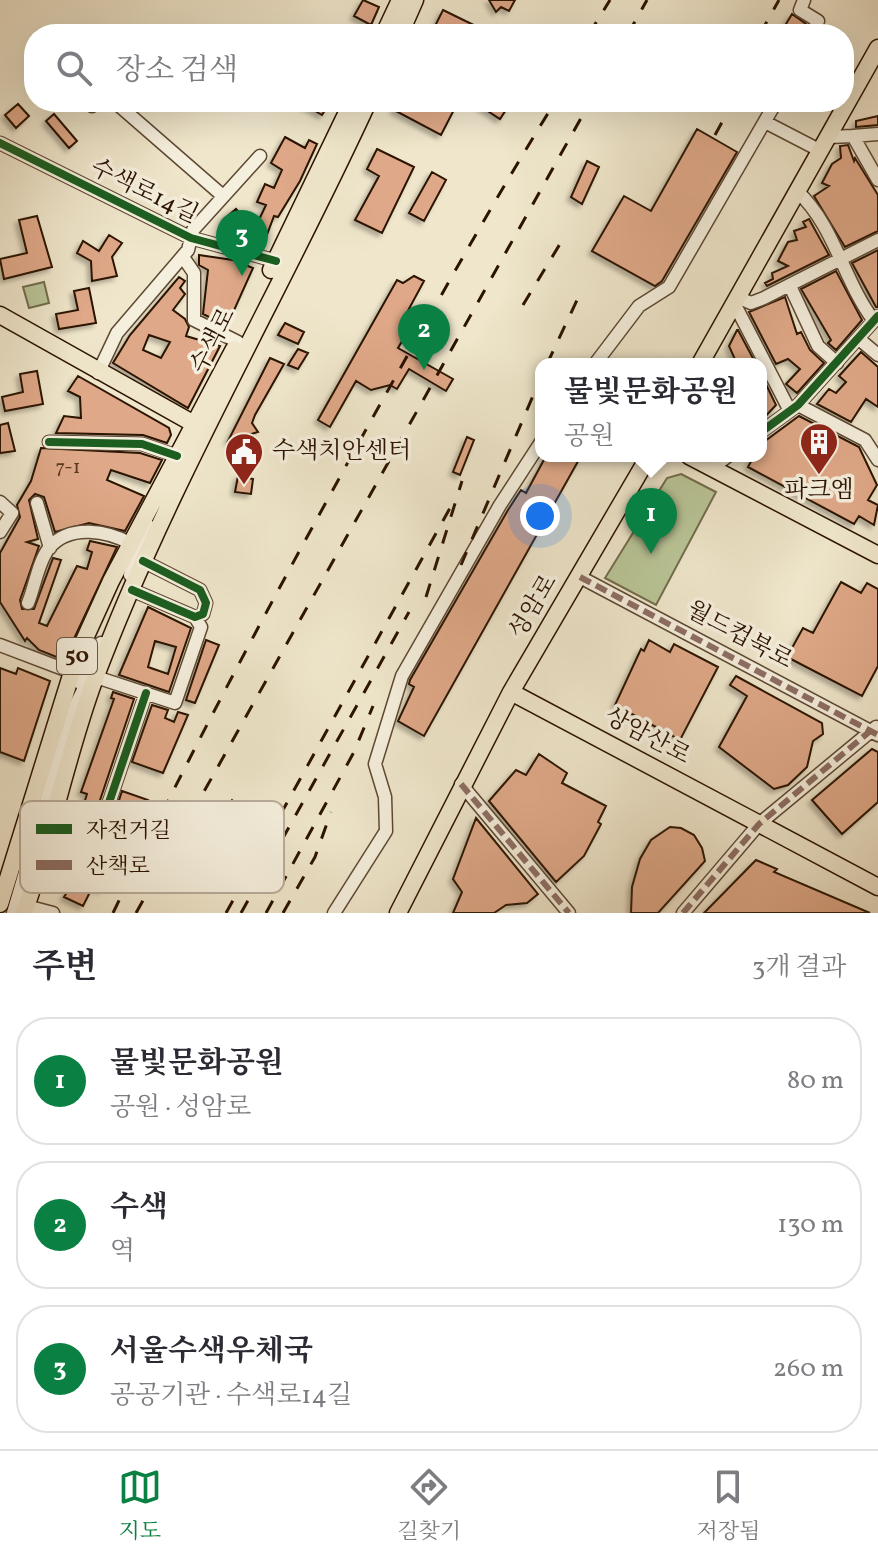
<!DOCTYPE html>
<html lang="ko">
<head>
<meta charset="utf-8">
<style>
	body { margin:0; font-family:Vollkorn,"Noto Serif KR",serif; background:#f7f7f7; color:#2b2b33 }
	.you { position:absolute; left:540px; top:516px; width:28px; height:28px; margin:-20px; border:6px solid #fff; border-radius:50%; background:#1a73e8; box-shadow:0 0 0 12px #1a73e833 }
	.badge { display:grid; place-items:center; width:52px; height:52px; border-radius:50%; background:#0b8043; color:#fff; font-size:26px; font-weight:700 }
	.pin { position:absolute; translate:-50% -66px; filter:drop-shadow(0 2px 4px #0008) }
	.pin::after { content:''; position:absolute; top:42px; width:28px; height:24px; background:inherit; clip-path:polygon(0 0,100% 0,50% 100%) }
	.popup { position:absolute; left:535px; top:358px; width:232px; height:104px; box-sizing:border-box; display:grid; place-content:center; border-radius:16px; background:#fff; filter:drop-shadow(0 2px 6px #0005); font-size:26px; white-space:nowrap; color:#7c7c81 }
	.popup b { font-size:30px; color:#2b2b33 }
	.popup::after { content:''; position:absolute; left:50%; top:100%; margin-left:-16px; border:16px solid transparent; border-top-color:#fff }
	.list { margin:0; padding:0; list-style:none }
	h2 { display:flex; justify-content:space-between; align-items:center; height:104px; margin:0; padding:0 32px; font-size:34px }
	h2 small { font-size:26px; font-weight:400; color:#7c7c81 }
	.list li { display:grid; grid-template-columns:52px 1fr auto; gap:24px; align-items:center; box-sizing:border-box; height:128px; margin:0 16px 16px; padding:0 16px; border:2px solid #e1e1e2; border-radius:32px }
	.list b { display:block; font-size:30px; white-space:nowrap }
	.list p { margin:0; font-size:26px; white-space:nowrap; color:#7c7c81 }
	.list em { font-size:26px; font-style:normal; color:#7c7c81 }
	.icon { flex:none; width:44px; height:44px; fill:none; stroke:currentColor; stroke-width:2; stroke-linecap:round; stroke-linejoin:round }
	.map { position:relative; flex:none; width:878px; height:913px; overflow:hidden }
	.search { position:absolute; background:#fff; box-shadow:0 8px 32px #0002; left:24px; right:24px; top:24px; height:88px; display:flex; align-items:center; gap:20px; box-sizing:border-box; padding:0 28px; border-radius:32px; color:#7c7c81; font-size:30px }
	.sheet { height:536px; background:#fff }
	nav { display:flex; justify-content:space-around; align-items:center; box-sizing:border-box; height:112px; border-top:2px solid #e1e1e2; background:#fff; font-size:22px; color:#7c7c81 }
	nav a { display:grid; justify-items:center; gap:4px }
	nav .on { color:#0b8043 }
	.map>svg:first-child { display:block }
</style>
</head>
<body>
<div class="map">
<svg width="878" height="913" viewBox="0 0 878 913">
	<defs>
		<filter id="shadow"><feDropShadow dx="-3.5" dy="3.5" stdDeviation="2" flood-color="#0004"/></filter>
	</defs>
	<rect width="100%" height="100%" fill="#efe6cb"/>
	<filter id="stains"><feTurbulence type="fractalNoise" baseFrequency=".0025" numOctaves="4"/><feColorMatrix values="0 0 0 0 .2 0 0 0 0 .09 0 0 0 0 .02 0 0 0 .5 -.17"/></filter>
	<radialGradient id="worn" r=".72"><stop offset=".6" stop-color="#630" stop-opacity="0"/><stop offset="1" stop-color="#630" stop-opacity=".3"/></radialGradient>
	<!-- green -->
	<path fill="#b9c597" stroke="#726c4c" stroke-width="2" d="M 44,282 L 49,303 L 29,308 L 23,287 Z
		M 681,474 L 716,492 L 656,605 L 605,578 L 667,478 Z"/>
	<!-- building -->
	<path fill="#dfa888" stroke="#2c1300" stroke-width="2" fill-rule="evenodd" filter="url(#shadow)" d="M 363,0 L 379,7 L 371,25 L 354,16 Z
		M 489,0 L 515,0 L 509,11 L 501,7 L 496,12 Z
		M 443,10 L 492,34 L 431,34 Z
		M 792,14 L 806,24 L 803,34 L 780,34 Z
		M 300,102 L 330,102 L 322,115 Z
		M 398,102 L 458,102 L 441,135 L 394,110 Z
		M 474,102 L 511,102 L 500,119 Z
		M 18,104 L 29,116 L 16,128 L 5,115 Z
		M 54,114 L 77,141 L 69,148 L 46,121 Z
		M 878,116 L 878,125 L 856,127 L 856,121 Z
		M 697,129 L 737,152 L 662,281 L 655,286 L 592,251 L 624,196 L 651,211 Z
		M 285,137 L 305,148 L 309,140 L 317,144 L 300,181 L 278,217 L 274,216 L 262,248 L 229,239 L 226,233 L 233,228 L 223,220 L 236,209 L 245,219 L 257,224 L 266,205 L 257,202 L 265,184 L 274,188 L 282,170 L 271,163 Z
		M 848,145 L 854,161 L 855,158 L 878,195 L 878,231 L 845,247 L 814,196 L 829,186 L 822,183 L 832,164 L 841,158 L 840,146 Z
		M 377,149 L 414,167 L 382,233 L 355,220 L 379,176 L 367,169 Z
		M 587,161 L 599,167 L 582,204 L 571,197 Z
		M 432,172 L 446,180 L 424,221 L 409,213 Z
		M 37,216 L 52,267 L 4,279 L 0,259 L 27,253 L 19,220 Z
		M 809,219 L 829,255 L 767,286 L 765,283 L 773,279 L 772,273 L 788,266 L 778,261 L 788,242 L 797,240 L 794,231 L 806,227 L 803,222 Z
		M 109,235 L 122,243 L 112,257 L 117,276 L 92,281 L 91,261 L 77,253 L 83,241 L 99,251 Z
		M 878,250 L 878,307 L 876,307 L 852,263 Z
		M 199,255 L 233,260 L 253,268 L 227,326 L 203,314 L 208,270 L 199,265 Z
		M 836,271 L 862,320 L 836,350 L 828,343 L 831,340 L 801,289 Z
		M 414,276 L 424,281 L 404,318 L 413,323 L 398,348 L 453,379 L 446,391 L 409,369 L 397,389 L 390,385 L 371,390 L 356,381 L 330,427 L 318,420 L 397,280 L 403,283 Z
		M 179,277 L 185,281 L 180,288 L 185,294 L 173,310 L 185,319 L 189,327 L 186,336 L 220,346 L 188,408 L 113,363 L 130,335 ZM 149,335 L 170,342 L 161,358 L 143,350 Z
		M 89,288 L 96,323 L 59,329 L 56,314 L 78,310 L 74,291 Z
		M 785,297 L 797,334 L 801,332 L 810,350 L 824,363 L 797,393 L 786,384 L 800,369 L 788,359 L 776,364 L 749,312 Z
		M 285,323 L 304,332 L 298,344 L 278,335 Z
		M 737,330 L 738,330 L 756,364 L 737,364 L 729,346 Z
		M 298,349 L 308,353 L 298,369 L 288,365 Z
		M 861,352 L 878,367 L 878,407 L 866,399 L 851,422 L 817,404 L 829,389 L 836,393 L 846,382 L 839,376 Z
		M 270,358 L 284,364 L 255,415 L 252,423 L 258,432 L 228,441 Z
		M 37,371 L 43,404 L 5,411 L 2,397 L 23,392 L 20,374 Z
		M 78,376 L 169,428 L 171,435 L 167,443 L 143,435 L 56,433 L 64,416 L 81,418 L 80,397 L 68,391 Z
		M 764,380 L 776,405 L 761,421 L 761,381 Z
		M 799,416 L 859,447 L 877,485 L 868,500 L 878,505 L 874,525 L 859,516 L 854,524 L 748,467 L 754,456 L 761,456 L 761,444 Z
		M 8,423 L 15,451 L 0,453 L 0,425 Z
		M 467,437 L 474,440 L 460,475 L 453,472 Z
		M 41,448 L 140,453 L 162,460 L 150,483 L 111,470 L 107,480 L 144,496 L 125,531 L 89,523 L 55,532 L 44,497 L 35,494 L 29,500 L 38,539 L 27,542 L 39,546 L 20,600 L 22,609 L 34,609 L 53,558 L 61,560 L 39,623 L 47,626 L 77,566 L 87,569 L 92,552 L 87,550 L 90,541 L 117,547 L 64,660 L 39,650 L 27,638 L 25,641 L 0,602 L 0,553 L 20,517 L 17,505 L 31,481 Z
		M 546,456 L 581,456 L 424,736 L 398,721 L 414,687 L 409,684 L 410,680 L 508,510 L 521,490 L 526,493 Z
		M 238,476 L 253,479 L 251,494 L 235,492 Z
		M 841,582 L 861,593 L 867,583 L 878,589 L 878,666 L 862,696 L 787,657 L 803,628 L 813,633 Z
		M 148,607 L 191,628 L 169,692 L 119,675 ZM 155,641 L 176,647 L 168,674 L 148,667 Z
		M 206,640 L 219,645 L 195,703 L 186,700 Z
		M 649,640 L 670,652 L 674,644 L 718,667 L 680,740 L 615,705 L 641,649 L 644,651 Z
		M 0,668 L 16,674 L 18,668 L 50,681 L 24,761 L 0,752 Z
		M 736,676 L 822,723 L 823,734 L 813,741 L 807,767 L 788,785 L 774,789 L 719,747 L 747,696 L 730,685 Z
		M 113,692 L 134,699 L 90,830 L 77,826 L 87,794 L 81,792 L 114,699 L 111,698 Z
		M 152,705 L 168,710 L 165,718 L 174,722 L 178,712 L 188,715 L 163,773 L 132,762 Z
		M 872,749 L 878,752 L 878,802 L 842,834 L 812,800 Z
		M 539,754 L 567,773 L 562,783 L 606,806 L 598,822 L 601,824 L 584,856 L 556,882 L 489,801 L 516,770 L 526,775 Z
		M 122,791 L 148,800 L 108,879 L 101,890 L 93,886 L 83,906 L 64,897 L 73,883 L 53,876 L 55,866 L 64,869 L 74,844 L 88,848 L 80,879 L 83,880 L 105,844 Z
		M 476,818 L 538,894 L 527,903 L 506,905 L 494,913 L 453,913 L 462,892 L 453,879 Z
		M 670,827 L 681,828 L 694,835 L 702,848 L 705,861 L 658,913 L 631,913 L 632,887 L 640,859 L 651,840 Z
		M 756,860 L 777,869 L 774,872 L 870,913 L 704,913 Z"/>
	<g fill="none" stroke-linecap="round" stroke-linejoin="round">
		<!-- minor casing -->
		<g stroke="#5d4833" stroke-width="15">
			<path id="minor" d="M 804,0 L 800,10 L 818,21 L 812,34
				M 85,102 L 92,106 L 99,102
				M 115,102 L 223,196
				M 765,122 L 821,151
				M 853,136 L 878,134
				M 829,137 L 853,136 L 878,180
				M 0,143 L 191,238 L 276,261
				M 797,191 C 835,226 843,280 874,321
				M 183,257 L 194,273 L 194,320 L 238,342
				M 790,286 L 818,346 L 837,363
				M 737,297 L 751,303 L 764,298 L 878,240
				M 734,303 L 790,411
				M 859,339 L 878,355
				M 595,364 L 639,306 L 669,287 L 776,102
				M 98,373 L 117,333 L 188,250 L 193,230 L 260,156
				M 798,405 L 865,440 L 878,460
				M 761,432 L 798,405 L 878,316
				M 49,442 L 142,444 L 177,456
				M 712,468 L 728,456
				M 0,502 L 12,513 L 0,532
				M 37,503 L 50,548
				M 130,575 L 147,524
				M 580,577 L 878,735
				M 132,590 L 195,617 L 203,614 L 206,603 L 200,590 L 143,561
				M 28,603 C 35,586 38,562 49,548 C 70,523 108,531 132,544
				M 0,645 L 71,672
				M 96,677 L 175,703 L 201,627 L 195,617
				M 80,683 L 101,643
				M 461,784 L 569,913
				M 52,828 L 96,841 L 146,693
				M 26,906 L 53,913
				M 13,913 L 73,710 L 88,680
				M 334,913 L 386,831 L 385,797 L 375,764 L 402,676 L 500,505 L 541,442
				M 683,913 L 759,824 L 876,727"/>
		</g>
		<!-- major casing -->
		<g stroke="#2c1300" stroke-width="19">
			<path id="major" d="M 384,34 L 400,0
				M 400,34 L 415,0
				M 271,270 L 352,102
				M 0,315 L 203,429
				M 700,364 L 878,48
				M 689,456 L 878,555
				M 511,692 L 878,887
				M 0,904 L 77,656 L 111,581 L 234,349
				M 24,913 C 51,837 66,757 94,681 C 169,481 279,296 368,102
				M 398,913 L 511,692 L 649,456"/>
		</g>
		<!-- minor -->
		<use href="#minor" stroke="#f5efdd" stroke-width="12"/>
		<!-- major -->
		<use href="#major" stroke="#efe6cb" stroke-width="16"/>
		<!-- rail -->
		<path stroke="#2c1300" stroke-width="3" stroke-dasharray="14 14" stroke-linecap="butt" d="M 589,34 L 610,0
			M 628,34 L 647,0
			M 760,34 L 779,0
			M 715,135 L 733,102
			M 523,305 L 563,239
			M 547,364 L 578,298
			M 461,565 L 541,377
			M 426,597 L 462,481
			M 180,882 L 234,798
			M 113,913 C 192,748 279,587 368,426 C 429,317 489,208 555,102
			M 136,913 L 590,102
			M 226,913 L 450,508
			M 241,913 L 409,612
			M 266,913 L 354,752 L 373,706
			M 283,913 L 315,857 L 331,812"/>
		<!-- quiet -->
		<path stroke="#8d6e63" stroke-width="6" stroke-dasharray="12 6" stroke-linecap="butt" d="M 580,577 L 878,735
			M 461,784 L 569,913
			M 683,913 L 759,824 L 875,727"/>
		<!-- cycleway casing -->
		<g stroke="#f5efdd" stroke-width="13">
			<path id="cycleway" d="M 0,143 L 191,238 L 276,261
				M 761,432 L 798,405 L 878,316
				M 49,442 L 142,444 L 177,456
				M 132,590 L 195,617 L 203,614 L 206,603 L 200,590 L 143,561
				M 52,828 L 96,841 L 146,693"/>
		</g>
		<!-- cycleway -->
		<use href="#cycleway" stroke="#1b5e20" stroke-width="8"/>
	</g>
	<!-- icons -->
	<defs>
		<g id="building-pin" transform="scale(2)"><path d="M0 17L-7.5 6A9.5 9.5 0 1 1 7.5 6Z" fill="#8f2418" stroke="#f5efdd"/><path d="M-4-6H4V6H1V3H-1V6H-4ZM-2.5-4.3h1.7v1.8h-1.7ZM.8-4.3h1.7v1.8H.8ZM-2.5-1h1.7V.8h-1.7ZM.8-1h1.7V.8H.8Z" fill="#fff"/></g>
		<g id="civic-pin" transform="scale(2)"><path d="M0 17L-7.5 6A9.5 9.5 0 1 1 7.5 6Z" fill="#8f2418" stroke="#f5efdd"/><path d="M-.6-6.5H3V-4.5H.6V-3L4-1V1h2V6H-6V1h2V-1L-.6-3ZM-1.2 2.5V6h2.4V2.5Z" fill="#fff"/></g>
	</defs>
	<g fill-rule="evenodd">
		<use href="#building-pin" x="819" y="442"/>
		<use href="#civic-pin" x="244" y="452"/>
	</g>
	<g text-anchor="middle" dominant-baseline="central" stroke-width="7" stroke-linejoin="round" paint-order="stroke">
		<!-- number labels -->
		<g font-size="20" fill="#593822">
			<text x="68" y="468">7-1</text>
		</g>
		<!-- shield labels -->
		<rect fill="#f5efdd" stroke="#685542" stroke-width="2" x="57" y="638" width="40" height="36" rx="6"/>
		<g font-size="22" font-weight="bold" fill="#2c1300">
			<text x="77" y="656">50</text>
		</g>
		<!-- street labels -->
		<g font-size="24" fill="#2c1300" stroke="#f5efdd">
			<text transform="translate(144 192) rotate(26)">수색로14길</text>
			<text transform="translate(214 341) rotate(-63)">수색로</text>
			<text transform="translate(534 607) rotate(-59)">성암로</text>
			<text transform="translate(739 636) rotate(28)">월드컵북로</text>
			<text transform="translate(647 737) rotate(28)">상암산로</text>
		</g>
		<!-- poi labels -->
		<g font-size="24" fill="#2c1300" stroke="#f5efdd" text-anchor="start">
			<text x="272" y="452">수색치안센터</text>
			<text x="819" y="491" text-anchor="middle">파크엠</text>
		</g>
	</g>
	<!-- legend -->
	<rect x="20" y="801" width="264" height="92" rx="12" fill="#f5efdd" stroke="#b9ad9b" stroke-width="2"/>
	<rect x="36" y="824" width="36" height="10" fill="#1b5e20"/>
	<rect x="36" y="860" width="36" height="10" fill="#8d6e63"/>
	<g font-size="22" fill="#2c1300">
		<text x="86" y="837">자전거길</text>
		<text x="86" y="873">산책로</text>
	</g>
	<rect width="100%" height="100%" filter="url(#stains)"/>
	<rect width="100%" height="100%" fill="url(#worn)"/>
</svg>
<div class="you"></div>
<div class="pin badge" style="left:651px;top:554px">1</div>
<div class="popup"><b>물빛문화공원</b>공원</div>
<div class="pin badge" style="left:424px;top:370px">2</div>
<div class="pin badge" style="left:242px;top:276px">3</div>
<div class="search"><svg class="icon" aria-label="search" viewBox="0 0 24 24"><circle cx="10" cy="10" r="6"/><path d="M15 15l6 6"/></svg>장소 검색</div>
</div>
<section class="sheet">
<h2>주변<small>3개 결과</small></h2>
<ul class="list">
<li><span class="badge">1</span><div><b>물빛문화공원</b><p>공원 · 성암로</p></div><em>80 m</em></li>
<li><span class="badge">2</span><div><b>수색</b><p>역</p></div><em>130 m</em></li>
<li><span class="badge">3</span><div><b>서울수색우체국</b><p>공공기관 · 수색로14길</p></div><em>260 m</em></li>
</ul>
</section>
<nav>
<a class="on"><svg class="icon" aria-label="map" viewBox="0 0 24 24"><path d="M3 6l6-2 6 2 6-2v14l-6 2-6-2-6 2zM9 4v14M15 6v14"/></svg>지도</a>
<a><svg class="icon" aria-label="directions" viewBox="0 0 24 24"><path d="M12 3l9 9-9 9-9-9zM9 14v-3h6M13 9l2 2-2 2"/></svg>길찾기</a>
<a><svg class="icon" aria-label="saved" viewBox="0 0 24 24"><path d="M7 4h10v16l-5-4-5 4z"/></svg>저장됨</a>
</nav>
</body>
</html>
